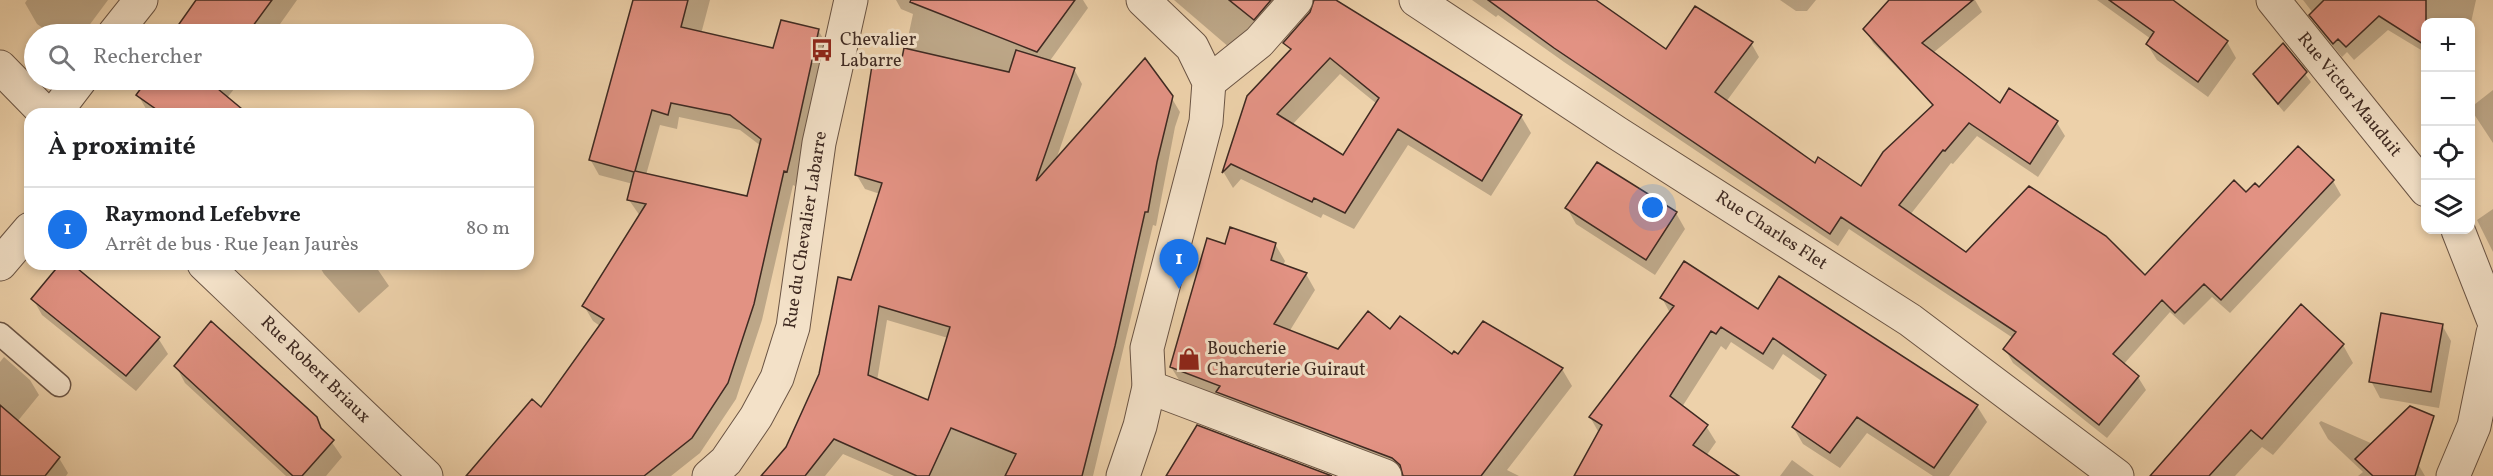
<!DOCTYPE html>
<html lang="fr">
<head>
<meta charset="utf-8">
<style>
	body { margin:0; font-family:Vollkorn,serif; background:#f6f6f6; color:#202124 }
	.controls { position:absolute; right:18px; top:18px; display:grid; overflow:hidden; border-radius:12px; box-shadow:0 3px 9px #0003 }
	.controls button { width:54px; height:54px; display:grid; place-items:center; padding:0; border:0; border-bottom:2px solid #e0e0e0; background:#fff; color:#202124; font:30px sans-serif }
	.you { position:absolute; left:1653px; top:208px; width:21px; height:21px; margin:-15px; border:4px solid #fff; border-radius:50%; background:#1a73e8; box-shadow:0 0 0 9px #1a73e833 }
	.badge { display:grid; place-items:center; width:39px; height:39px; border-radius:50%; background:#1a73e8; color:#fff; font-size:20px; font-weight:700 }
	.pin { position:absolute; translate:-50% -50px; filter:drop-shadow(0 2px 3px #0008) }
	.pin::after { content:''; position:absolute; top:32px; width:21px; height:18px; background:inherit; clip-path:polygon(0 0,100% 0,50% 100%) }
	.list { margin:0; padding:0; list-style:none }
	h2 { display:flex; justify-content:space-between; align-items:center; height:78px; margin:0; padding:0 24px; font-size:26px }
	h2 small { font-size:20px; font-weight:400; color:#757577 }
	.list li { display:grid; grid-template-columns:39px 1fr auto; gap:18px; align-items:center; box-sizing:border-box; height:84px; padding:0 24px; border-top:2px solid #e0e0e0 }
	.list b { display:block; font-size:22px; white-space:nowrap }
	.list p { margin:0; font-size:20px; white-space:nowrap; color:#757577 }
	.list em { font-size:20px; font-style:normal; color:#757577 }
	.icon { flex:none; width:33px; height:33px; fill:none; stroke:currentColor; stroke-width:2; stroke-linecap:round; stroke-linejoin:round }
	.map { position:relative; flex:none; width:2493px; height:476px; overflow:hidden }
	.search { position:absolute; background:#fff; box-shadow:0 3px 9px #0003; left:24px; top:24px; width:510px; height:66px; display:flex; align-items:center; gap:15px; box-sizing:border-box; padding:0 21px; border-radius:33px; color:#757577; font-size:22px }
	.panel { position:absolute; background:#fff; box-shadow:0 3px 9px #0003; left:24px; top:108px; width:510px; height:162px; border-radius:18px }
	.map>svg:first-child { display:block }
</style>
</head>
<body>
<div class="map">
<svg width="2493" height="476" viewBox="0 0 2493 476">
	<rect width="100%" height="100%" fill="#edd1aa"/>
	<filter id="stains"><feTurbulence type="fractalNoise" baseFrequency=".00333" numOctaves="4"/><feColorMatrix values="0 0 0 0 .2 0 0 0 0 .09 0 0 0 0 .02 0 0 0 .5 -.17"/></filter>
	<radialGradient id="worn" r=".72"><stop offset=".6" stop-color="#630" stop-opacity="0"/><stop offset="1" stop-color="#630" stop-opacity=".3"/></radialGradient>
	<!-- shadow -->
	<path fill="#0003" fill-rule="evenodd" d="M 27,0 L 108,0 L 85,31 L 81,28 L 77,34 L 52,34 L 37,24 L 25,3 Z
		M 198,0 L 297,0 L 273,34 L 174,34 Z
		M 634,0 L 710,0 L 701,34 L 774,50 L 818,30 L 827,45 L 795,186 L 793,185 L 762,320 L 736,399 L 700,453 L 671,476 L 470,476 L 542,410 L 600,326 L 593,321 L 584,306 L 640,216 L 629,200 L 633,184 L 599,175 L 590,159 ZM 679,117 L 740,130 L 761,146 L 748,197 L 646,175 L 660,125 L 677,129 Z
		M 896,0 L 1083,0 L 1088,8 L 1049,62 L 1074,69 L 1082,84 L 1056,160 L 1171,97 L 1180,112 L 1175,127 L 1156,226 L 1153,225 L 1093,476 L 894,476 L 843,454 L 825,476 L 763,476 L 787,448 L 820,374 L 880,194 L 865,189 L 856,174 L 901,70 L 913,14 L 901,9 ZM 887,320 L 948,338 L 929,402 L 877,381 Z
		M 1174,0 L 1279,0 L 1230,48 Z
		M 1472,0 L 1594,0 L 1666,51 L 1751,43 L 1759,57 L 1726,102 L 1815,165 L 1862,188 L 1934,106 L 1873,43 L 1865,29 L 1891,0 L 1975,0 L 1982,12 L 1933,53 L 2000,105 L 2009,90 L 2057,123 L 2065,136 L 2038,177 L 1977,136 L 1953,164 L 1951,163 L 1910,215 L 1967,254 L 2145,277 L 2246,194 L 2259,189 L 2298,148 L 2333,181 L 2341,195 L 2230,313 L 2212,297 L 2184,325 L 2170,312 L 2123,365 L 2138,377 L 2146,390 L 2107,438 L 2013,363 L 2005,349 L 2013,338 L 1849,229 L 1838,246 L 1564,62 L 1498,15 L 1496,17 Z
		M 1780,0 L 1816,0 L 1807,11 L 1796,11 Z
		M 2097,0 L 2170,0 L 2227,42 L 2236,58 L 2208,97 L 2157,60 L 2147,44 L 2151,39 Z
		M 2303,0 L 2476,0 L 2470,27 L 2470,22 L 2426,22 L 2426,53 L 2388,30 L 2354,60 L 2347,52 L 2342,57 L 2319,29 L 2311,15 L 2313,13 Z
		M 1336,2 L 1521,116 L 1531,133 L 1491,196 L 1408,145 L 1354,229 L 1323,214 L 1321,218 L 1241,179 L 1233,188 L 1224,173 L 1248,97 ZM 1340,74 L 1377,104 L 1344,157 L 1292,125 Z
		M 2283,45 L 2311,82 L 2284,112 L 2260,83 Z
		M 149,80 L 241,80 L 227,98 L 246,114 L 149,114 L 138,95 Z
		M 2493,90 L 2493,143 L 2470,108 Z
		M 1567,208 L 1676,213 L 1685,229 L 1655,275 L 1576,224 Z
		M 2493,209 L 2493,252 L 2477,220 Z
		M 1275,244 L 1285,261 L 1283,266 L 1306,274 L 1315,290 L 1289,332 L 1339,351 L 1390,331 L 1452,357 L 1562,369 L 1572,386 L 1507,470 L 1519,476 L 1404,476 L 1228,409 L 1181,383 L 1171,367 L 1225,246 Z
		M 62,264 L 69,264 L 158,338 L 168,354 L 136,391 L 42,315 L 33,299 Z
		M 318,264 L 374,264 L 389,286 L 359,313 L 324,274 Z
		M 1662,298 L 1758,311 L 1977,406 L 1987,422 L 1949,476 L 1933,476 L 1867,433 L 1840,468 L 1803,444 L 1793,427 L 1823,382 L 1783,354 L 1773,370 L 1731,342 L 1726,350 L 1721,346 L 1682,407 L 1706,426 L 1716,442 L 1706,456 L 1736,476 L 1576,476 L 1599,433 L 1590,417 L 1670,313 Z
		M 2442,325 L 2451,341 L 2439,408 L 2380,398 L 2371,381 Z
		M 2343,345 L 2353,363 L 2273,455 L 2262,447 L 2235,476 L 2161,476 Z
		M 4,357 L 30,380 L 39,395 L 17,422 L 59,458 L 68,473 L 66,476 L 0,476 L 0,362 Z
		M 176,366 L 315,418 L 342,457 L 326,476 L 286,476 L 185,383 Z
		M 2321,421 L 2418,464 L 2425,476 L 2358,476 L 2363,472 L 2328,439 L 2319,423 Z
		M 1792,460 L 1814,476 L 1780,476 Z"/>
	<!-- building -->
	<path fill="#e29283" stroke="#3f2a22" stroke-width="1.5" fill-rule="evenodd" d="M 196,0 L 272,0 L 247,34 L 172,34 Z
		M 633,0 L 688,0 L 681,27 L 773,48 L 781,20 L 819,29 L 793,147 L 787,172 L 784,171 L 754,304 L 728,383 L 692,438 L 644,476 L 466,476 L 532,399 L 541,407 L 604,319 L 582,306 L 646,204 L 627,200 L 634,172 L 589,160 ZM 671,103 L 730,115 L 761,139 L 747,196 L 635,171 L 652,110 L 668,115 Z
		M 911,0 L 1075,0 L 1037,52 L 910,2 Z
		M 1229,0 L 1271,0 L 1254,20 Z
		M 1314,0 L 1336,0 L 1522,115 L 1482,181 L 1398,129 L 1345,213 L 1314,198 L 1312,202 L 1231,164 L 1222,173 L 1247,96 L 1291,49 L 1283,43 L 1310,12 ZM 1330,58 L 1379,98 L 1343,155 L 1277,114 Z
		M 1488,0 L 1596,0 L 1666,49 L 1695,6 L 1753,42 L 1715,92 L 1815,163 L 1818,157 L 1861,186 L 1883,152 L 1933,105 L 1863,29 L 1889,0 L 1973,0 L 1922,43 L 2000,103 L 2009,88 L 2058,121 L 2030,164 L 1969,123 L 1945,151 L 1943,150 L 1899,205 L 1966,252 L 2029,186 L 2106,236 L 2145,275 L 2234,180 L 2246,192 L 2255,183 L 2259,187 L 2298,146 L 2334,180 L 2221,300 L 2204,284 L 2175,313 L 2162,300 L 2113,354 L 2139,376 L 2099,425 L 2003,349 L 2016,332 L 1841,217 L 1830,234 L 1554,48 Z
		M 2109,0 L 2173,0 L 2228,41 L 2198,82 L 2146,44 L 2154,32 Z
		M 2324,0 L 2426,0 L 2426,46 L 2379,16 L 2346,47 L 2338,39 L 2333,44 L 2309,15 Z
		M 2283,43 L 2307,72 L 2278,104 L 2253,74 Z
		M 904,48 L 1009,72 L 1016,50 L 1075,68 L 1036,181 L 1145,58 L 1173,96 L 1157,162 L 1148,212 L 1145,212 L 1115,346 L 1082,476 L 1005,476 L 1016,454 L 951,428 L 929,476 L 917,476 L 834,439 L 805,476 L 761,476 L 786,447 L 819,374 L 838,277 L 851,280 L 882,183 L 855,175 L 873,59 L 900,68 ZM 879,306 L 950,327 L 928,400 L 868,375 Z
		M 147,80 L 215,80 L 212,84 L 248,114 L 163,114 L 136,95 Z
		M 1597,162 L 1677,212 L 1646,260 L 1565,208 Z
		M 1230,227 L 1276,243 L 1271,260 L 1307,273 L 1274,324 L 1338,349 L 1368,311 L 1390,329 L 1400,316 L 1452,354 L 1454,351 L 1458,354 L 1483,321 L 1563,368 L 1481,476 L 1403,476 L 1400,465 L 1392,458 L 1216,392 L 1220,386 L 1170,367 L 1207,238 L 1225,244 Z
		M 1684,261 L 1758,309 L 1779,276 L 1978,405 L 1934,468 L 1857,417 L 1830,453 L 1792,427 L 1826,375 L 1773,338 L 1763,354 L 1721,327 L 1716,334 L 1711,331 L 1670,396 L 1708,425 L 1693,445 L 1739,476 L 1574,476 L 1602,425 L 1589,417 L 1674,306 L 1660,298 Z
		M 60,264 L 72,264 L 160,337 L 126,376 L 31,299 Z
		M 2301,304 L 2344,344 L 2262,439 L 2251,430 L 2209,476 L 2150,476 Z
		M 2381,313 L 2443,324 L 2431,392 L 2369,382 Z
		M 211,321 L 317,417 L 321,428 L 334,440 L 302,476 L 293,476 L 174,366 Z
		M 0,405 L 60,457 L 45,476 L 0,476 Z
		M 2410,406 L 2434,416 L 2415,476 L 2373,476 L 2355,459 Z
		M 1197,425 L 1332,476 L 1166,476 Z"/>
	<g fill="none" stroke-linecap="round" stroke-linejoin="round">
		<!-- service casing -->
		<g stroke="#6a5444" stroke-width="25">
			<path id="service" d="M 0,334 L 59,385"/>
		</g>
		<!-- minor casing -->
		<g stroke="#6a5444" stroke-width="35">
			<path id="minor" d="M 1416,0 L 1617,133 L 1910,320 L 2117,476
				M 2273,0 L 2426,190
				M 114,34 L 141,0
				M 0,67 L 46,114
				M 1209,82 L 1259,42 L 1296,0
				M 54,114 L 80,80
				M 2458,230 L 2493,319
				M 0,264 L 30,229
				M 204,264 L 426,476
				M 1149,387 L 1385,476
				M 2453,476 L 2474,426 L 2493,333"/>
		</g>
		<!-- tertiary casing -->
		<g stroke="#6a5444" stroke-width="35">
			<path id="tertiary" d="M 709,476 L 726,461 L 756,417 L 777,378 L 793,327 L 819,143 L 851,0
				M 1123,476 L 1140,426 L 1149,387 L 1147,348 L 1206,122 L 1209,82 L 1192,47 L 1143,0"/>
		</g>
		<!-- service -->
		<use href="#service" stroke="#f3e1c8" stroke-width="22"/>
		<!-- minor -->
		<use href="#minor" stroke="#f3e1c8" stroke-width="33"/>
		<!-- tertiary -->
		<use href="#tertiary" stroke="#f3e1c8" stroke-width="33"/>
	</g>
	<!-- icons -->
	<defs>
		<g id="bus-bare" transform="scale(1.8)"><path d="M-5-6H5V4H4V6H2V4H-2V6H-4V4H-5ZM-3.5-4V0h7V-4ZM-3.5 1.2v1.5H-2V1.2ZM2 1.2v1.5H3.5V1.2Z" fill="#8f2418" stroke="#f3e1c8" stroke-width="2.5" paint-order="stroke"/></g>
		<g id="shop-bare" transform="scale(1.8)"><path d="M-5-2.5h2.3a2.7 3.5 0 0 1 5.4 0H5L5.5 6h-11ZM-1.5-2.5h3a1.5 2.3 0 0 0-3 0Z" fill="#8f2418" stroke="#f3e1c8" stroke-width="2.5" paint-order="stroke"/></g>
	</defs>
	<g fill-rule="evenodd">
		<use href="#bus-bare" x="822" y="50"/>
		<use href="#shop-bare" x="1189" y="359"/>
	</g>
	<g text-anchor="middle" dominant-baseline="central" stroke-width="6" stroke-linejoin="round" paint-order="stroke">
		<!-- poi labels -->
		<g font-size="18" fill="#3f2a22" stroke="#f3e1c8" text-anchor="start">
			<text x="840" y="40">Chevalier<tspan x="840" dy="21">Labarre</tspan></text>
			<text x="1207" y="349">Boucherie<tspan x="1207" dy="21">Charcuterie Guiraut</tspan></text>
		</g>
		<!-- street labels -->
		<g font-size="18" fill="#3f2a22" stroke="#f3e1c8">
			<text transform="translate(2349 95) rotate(51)">Rue Victor Mauduit</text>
			<text transform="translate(806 230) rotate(-81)">Rue du Chevalier Labarre</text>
			<text transform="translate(1771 231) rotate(33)">Rue Charles Flet</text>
			<text transform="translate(315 370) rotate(44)">Rue Robert Briaux</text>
		</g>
	</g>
	<rect width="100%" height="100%" filter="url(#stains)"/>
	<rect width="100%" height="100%" fill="url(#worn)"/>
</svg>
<div class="controls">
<button>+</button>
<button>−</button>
<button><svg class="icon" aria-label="locate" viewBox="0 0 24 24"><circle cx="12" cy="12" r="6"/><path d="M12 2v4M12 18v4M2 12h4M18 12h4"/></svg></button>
<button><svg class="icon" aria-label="layers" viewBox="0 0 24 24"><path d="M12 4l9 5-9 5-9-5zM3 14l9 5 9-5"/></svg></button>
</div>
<div class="you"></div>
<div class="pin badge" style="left:1179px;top:289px">1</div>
<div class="search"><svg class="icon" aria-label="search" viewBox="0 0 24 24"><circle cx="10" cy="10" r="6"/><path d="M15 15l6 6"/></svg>Rechercher</div>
<section class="panel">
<h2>À proximité<small></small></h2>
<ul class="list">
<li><span class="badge">1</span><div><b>Raymond Lefebvre</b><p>Arrêt de bus · Rue Jean Jaurès</p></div><em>80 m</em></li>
</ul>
</section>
</div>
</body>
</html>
